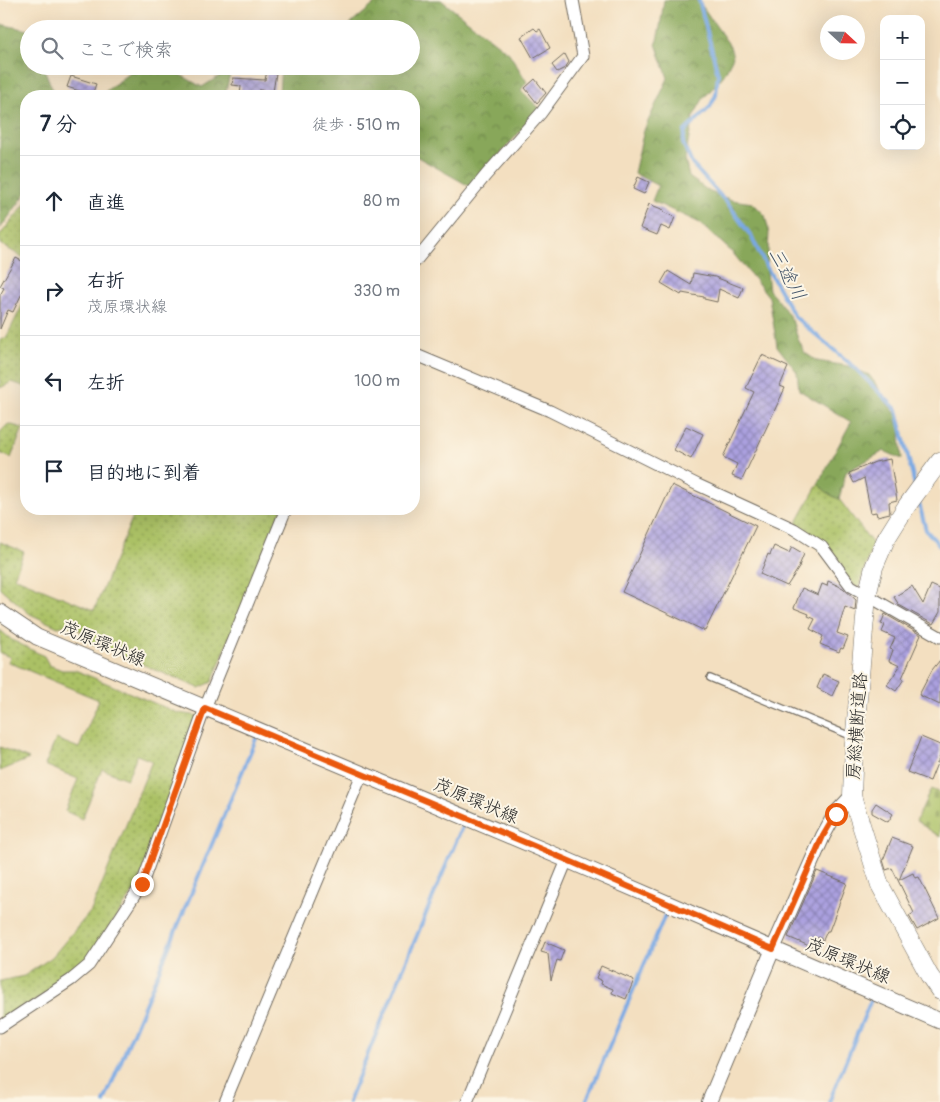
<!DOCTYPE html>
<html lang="ja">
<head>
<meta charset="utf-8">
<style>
	body { margin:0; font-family:Pangolin,"Klee One",sans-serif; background:#f6f6f7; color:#1f2937 }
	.controls { position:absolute; right:15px; top:15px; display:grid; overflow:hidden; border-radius:10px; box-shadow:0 5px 20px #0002 }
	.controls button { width:45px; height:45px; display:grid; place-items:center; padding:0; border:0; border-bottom:1px solid #e0e1e3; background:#fff; color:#1f2937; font:25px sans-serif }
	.compass { position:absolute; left:820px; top:15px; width:45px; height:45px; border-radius:50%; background:#fff; box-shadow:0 5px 20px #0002; rotate:112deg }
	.stop { position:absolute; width:15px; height:15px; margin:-11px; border:4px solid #ea580c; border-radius:50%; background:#fff }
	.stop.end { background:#ea580c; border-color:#fff; box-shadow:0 1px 5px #0008 }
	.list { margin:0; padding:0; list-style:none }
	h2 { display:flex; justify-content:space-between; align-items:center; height:65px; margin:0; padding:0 20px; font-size:21px }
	h2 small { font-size:16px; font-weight:400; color:#747a83 }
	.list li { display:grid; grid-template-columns:32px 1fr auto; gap:15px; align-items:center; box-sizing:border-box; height:90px; padding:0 20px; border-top:1px solid #e0e1e3 }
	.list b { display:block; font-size:19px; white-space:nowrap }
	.list p { margin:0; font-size:16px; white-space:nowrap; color:#747a83 }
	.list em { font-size:16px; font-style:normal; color:#747a83 }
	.icon { flex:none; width:28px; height:28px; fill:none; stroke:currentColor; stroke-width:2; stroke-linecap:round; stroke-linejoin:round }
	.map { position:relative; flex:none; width:940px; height:1102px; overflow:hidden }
	.search { position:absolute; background:#fff; box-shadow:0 5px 20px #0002; left:20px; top:20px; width:400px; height:55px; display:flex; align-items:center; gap:12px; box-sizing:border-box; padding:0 18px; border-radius:28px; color:#747a83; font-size:19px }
	.panel { position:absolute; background:#fff; box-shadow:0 5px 20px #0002; left:20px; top:90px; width:400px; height:425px; border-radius:20px }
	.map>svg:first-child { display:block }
</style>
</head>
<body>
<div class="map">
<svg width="940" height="1102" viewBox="0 0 940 1102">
	<defs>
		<pattern id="grass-dots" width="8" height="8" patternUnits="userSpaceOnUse" patternTransform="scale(1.25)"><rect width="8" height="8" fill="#abc165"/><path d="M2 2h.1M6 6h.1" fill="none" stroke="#8b9d53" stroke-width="1.8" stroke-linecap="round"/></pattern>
		<pattern id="forest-crowns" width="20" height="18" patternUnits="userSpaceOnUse" patternTransform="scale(1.25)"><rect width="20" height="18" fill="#88a75a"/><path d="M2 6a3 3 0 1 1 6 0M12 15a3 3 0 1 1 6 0" fill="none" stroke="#6f884b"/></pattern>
		<pattern id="cemetery-stones" width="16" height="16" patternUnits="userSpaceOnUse" patternTransform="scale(1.25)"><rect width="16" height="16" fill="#abc165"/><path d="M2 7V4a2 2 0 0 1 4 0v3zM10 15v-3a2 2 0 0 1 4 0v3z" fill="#8b9d53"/></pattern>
		<pattern id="building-cross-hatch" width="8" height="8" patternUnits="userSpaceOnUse" patternTransform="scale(1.25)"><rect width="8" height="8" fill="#aba0df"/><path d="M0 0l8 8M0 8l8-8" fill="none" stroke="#8b83b5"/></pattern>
	</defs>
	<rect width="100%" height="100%" fill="#fcf5e5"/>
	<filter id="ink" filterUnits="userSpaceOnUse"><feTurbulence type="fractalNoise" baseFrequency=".02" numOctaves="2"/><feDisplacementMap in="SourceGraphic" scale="10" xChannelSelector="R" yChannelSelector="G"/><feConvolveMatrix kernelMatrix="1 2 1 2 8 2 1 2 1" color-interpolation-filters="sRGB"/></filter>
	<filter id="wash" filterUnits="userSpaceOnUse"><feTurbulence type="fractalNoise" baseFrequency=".0096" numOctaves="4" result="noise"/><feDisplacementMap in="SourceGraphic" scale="20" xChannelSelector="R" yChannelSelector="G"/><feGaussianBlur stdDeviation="1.12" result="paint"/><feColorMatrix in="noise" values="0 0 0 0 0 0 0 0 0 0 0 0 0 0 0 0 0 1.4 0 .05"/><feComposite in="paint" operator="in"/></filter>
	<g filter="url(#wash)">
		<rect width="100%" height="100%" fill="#f3dfc0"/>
		<!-- grass -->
		<path fill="url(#grass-dots)" stroke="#6b7648" d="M 26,203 L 26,259 L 0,244 L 0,235 Z
			M 26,298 L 26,387 L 12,382 L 0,388 L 0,340 L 6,338 Z
			M 8,424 L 23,428 L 11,458 L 0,453 L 0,432 Z
			M 818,484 L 829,494 L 839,499 L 873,544 L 858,589 L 796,524 Z
			M 136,509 L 282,509 L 212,682 L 199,688 L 84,640 L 80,630 L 67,625 L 58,627 L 30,614 L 0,588 L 0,542 L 24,552 L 14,577 L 94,610 Z
			M 0,630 L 12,640 L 44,656 L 49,665 L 62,670 L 75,670 L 178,713 L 199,716 L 139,884 L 84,964 L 69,978 L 0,1024 L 0,981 L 24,976 L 52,957 L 91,911 L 152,761 L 137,755 L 127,779 L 102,769 L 82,819 L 65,811 L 78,779 L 45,765 L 56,739 L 79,748 L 99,700 L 8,662 L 10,657 L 0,653 Z
			M 0,747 L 29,759 L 0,771 Z"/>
		<!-- forest -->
		<path fill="url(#forest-crowns)" stroke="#5a6942" d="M 379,0 L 441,0 L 509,53 L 527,82 L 521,90 L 540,109 L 471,187 L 414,155 L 414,96 L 283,96 L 279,95 L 281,66 L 411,66 L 411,29 L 345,29 Z
			M 664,0 L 698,0 L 730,46 L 733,57 L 724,75 L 703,99 L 693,117 L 685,159 L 689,177 L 710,192 L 732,200 L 753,203 L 765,215 L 769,232 L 767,273 L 769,290 L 779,301 L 792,320 L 798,339 L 805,353 L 817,361 L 848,366 L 869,375 L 878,387 L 883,398 L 901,420 L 900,438 L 902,459 L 884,451 L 846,472 L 839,499 L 829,494 L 818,484 L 851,422 L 799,390 L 797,372 L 777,346 L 769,297 L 732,252 L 700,223 L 652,201 L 658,186 L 634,173 L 644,130 L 668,78 L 656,44 L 660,27 Z
			M 0,24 L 28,30 L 29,66 L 43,66 L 55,96 L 26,96 L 26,193 L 0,229 Z
			M 138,66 C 168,66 177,73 202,87 L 231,69 L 225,96 L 104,96 L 106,91 Z"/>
		<!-- cemetery -->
		<path fill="url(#cemetery-stones)" stroke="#6b7648" d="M 931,789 L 940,793 L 940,837 L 916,821 Z"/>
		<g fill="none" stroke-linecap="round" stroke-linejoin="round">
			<!-- stream -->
			<path stroke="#79a8e3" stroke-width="4" d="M 699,0 L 718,74 L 716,95 L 710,107 L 685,131 L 683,143 L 692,164 L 729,205 L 751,236 L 766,266 L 795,317 L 854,367 L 897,410 L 915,486
				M 918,500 L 926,530 L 940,546
				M 104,1102 L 258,734
				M 348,1102 L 464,822
				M 586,1102 L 668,908
				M 829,1102 L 871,1000"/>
		</g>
		<g id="blocks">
			<!-- building -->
			<path fill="url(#building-cross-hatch)" d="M 534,28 L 537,31 L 540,29 L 550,48 L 533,58 L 521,37 Z
				M 565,54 L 569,62 L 565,68 L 557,72 L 552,65 Z
				M 267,71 L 276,73 L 273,92 L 259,90 L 259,96 L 240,96 L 241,86 L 232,85 L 233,78 L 265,80 Z
				M 71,76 L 96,84 L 92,95 L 67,87 Z
				M 535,79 L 546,93 L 537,103 L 525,88 Z
				M 638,177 L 649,182 L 644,194 L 633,189 Z
				M 649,204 L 664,210 L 663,212 L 675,217 L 670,230 L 661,226 L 657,235 L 640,228 Z
				M 16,258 L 26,263 L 26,285 L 13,312 L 8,310 L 0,329 L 0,295 L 4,288 L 0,286 Z
				M 668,271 L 691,285 L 693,273 L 715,277 L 743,288 L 739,298 L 719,289 L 717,302 L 704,299 L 704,297 L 682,293 L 681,295 L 661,283 Z
				M 762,355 L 788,367 L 780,386 L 785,388 L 742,480 L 732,476 L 737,464 L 723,457 L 754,392 L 746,388 Z
				M 686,426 L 703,434 L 691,459 L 674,450 Z
				M 890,459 L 897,500 L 889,502 L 890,513 L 877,516 L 876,512 L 871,513 L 864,478 L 854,483 L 849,473 L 875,462 Z
				M 672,485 L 756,526 L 705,631 L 622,592 Z
				M 774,546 L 789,553 L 792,547 L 804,554 L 799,566 L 800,566 L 787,586 L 760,574 L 768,554 L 770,555 Z
				M 828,581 L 843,588 L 856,600 L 855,611 L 845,607 L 837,633 L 848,637 L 843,649 L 841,648 L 839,652 L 820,644 L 823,636 L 810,629 L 815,619 L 808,616 L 809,614 L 794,608 L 802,588 L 818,595 L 822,584 L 827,586 Z
				M 931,585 L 940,589 L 940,612 L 933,624 L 899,605 L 894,597 L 912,586 L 923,604 Z
				M 885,614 L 921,635 L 902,678 L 904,679 L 896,691 L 887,685 L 900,666 L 889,661 L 893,650 L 890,649 L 895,638 L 882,632 L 885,625 L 881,624 Z
				M 940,660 L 940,705 L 919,695 L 932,670 Z
				M 823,674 L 839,681 L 832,696 L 817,688 Z
				M 921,737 L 940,745 L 940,756 L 930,781 L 907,772 Z
				M 876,803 L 893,814 L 888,822 L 872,813 L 872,809 Z
				M 892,838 L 913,846 L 899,880 L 913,873 L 915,878 L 919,877 L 939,918 L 917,930 L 909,916 L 914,913 L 892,868 L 886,870 L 883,860 Z
				M 817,871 L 847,883 L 829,931 L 827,931 L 823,940 L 818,937 L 814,948 L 788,937 Z
				M 545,942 L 564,950 L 560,961 L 557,960 L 551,980 L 548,954 L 541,952 Z
				M 601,966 L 634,980 L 626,999 L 612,993 L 613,989 L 601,984 L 602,981 L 596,978 Z"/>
		</g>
	</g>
	<g filter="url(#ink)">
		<use href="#blocks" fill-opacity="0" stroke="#716a5f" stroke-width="1"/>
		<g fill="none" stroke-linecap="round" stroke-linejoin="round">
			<!-- service casing -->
			<g stroke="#716a5f" stroke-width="8">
				<path id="service" d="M 710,678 L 853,737"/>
			</g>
			<!-- minor casing -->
			<g stroke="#716a5f" stroke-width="13">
				<path id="minor" d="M 414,263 L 486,175 L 541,113 L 583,56 L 573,0
					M 414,354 L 550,411 L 698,485 L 794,529 L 822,547 L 851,586 L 940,637
					M 0,1027 L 71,980 L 89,965 L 142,884 L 205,708 L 286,509
					M 225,1102 L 362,774
					M 467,1102 L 567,860"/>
			</g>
			<!-- tertiary casing -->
			<g stroke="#716a5f" stroke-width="16">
				<path id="tertiary" d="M 709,1102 L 773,949 L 823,836 L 835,814 L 852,796"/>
			</g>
			<!-- secondary casing -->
			<g stroke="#716a5f" stroke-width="17">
				<path id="secondary" d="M 0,612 L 37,637 L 567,860 L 940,1021"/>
			</g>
			<!-- trunk casing -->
			<g stroke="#716a5f" stroke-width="19">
				<path id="trunk" d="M 940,461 L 906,507 L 886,539 L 874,567 L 867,596 L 854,744 L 852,796 L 880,885 L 929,975 L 940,991"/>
			</g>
			<!-- service -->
			<use href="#service" stroke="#fff" stroke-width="5.5"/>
			<!-- minor -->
			<use href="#minor" stroke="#fff" stroke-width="11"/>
			<!-- tertiary -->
			<use href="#tertiary" stroke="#fff" stroke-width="14"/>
			<!-- secondary -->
			<use href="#secondary" stroke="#fff" stroke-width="15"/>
			<!-- trunk -->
			<use href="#trunk" stroke="#fff" stroke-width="18"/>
		</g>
	</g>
	<g fill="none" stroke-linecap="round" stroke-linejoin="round" filter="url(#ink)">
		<!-- route -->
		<path stroke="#ea580c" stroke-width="6" d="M 142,884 L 205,708 L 567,860 L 773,949 L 823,836 L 836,814"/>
	</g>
	<g text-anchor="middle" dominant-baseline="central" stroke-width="4" stroke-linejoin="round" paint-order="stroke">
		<!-- street labels -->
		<g font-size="18" fill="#2b2b2b" stroke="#fcf5e5">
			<text transform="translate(103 644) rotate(23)">茂原環状線</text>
			<text transform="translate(857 726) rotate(-86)">房総横断道路</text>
			<text transform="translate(476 801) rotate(23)">茂原環状線</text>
			<text transform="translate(848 961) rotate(23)">茂原環状線</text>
		</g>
		<!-- water labels -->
		<g font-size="19" font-style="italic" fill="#46576b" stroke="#fcf5e5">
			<text transform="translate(787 274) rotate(62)">三途川</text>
		</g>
	</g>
</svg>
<div class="controls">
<button>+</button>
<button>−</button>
<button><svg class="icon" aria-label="locate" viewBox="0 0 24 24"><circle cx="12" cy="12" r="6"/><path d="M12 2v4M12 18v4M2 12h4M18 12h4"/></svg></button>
</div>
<svg class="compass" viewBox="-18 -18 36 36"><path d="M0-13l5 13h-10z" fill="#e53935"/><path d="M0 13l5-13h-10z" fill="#747a83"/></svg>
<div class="stop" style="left:836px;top:814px"></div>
<div class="stop end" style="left:142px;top:884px"></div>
<div class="search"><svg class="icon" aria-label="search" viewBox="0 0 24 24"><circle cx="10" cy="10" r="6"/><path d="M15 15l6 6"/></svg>ここで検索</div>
<section class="panel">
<h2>7 分<small>徒歩 · 510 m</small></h2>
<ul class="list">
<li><svg class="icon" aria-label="ahead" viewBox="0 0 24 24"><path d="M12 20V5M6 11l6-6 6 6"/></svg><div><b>直進</b></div><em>80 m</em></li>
<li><svg class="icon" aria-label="right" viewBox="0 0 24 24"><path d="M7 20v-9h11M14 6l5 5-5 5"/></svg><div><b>右折</b><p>茂原環状線</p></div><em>330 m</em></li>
<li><svg class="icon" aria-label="left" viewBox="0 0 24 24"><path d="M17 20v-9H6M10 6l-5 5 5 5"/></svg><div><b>左折</b></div><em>100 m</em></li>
<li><svg class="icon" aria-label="arrive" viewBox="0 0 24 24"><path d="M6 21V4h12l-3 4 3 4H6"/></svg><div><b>目的地に到着</b></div></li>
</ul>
</section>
</div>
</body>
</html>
